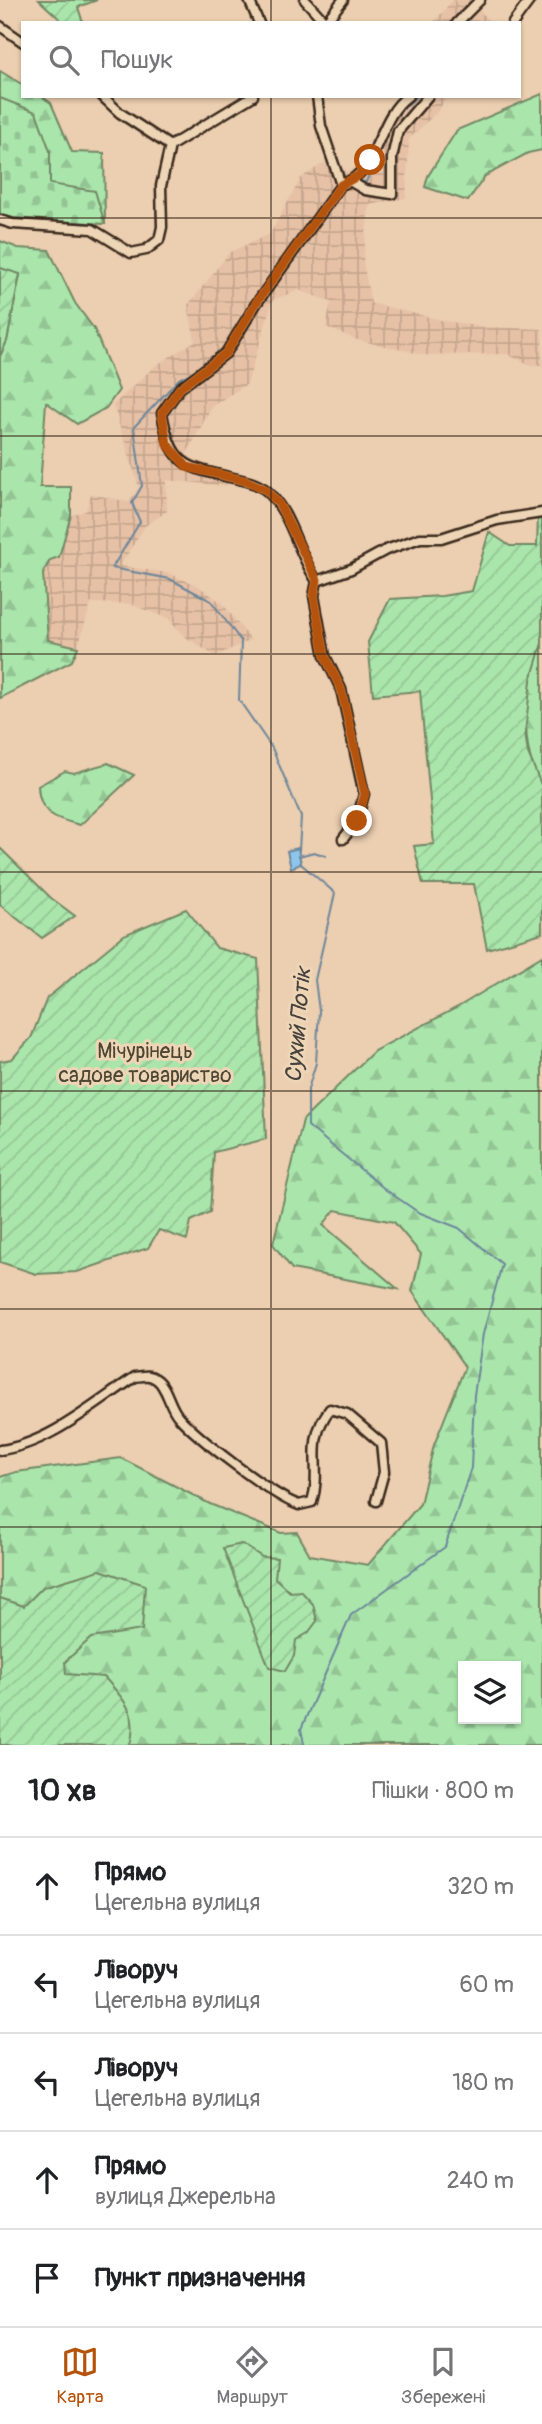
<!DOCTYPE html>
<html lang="uk">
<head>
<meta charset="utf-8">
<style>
	body { margin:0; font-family:Pangolin,sans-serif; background:#f6f6f6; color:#202124 }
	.controls { position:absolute; right:21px; bottom:21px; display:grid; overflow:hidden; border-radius:0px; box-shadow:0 2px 5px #0004 }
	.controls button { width:63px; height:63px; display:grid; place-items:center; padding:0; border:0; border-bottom:2px solid #e0e0e0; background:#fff; color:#202124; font:35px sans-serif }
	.stop { position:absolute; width:21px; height:21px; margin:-16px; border:5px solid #b45309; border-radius:50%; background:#fff }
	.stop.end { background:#b45309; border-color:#fff; box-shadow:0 2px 7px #0008 }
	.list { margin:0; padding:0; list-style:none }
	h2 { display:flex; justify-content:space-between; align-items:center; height:91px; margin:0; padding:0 28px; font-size:30px }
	h2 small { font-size:23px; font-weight:400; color:#757577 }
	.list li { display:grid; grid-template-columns:46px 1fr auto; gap:21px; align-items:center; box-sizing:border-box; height:98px; padding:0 28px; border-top:2px solid #e0e0e0 }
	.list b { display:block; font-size:26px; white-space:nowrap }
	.list p { margin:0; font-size:23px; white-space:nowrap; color:#757577 }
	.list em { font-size:23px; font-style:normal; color:#757577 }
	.icon { flex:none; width:38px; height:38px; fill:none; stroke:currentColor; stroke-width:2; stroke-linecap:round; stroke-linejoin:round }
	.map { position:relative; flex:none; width:542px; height:1745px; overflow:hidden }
	.search { position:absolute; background:#fff; box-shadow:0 2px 5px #0004; left:21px; right:21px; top:21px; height:77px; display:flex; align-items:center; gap:18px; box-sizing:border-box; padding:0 24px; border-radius:0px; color:#757577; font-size:26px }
	.sheet { height:581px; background:#fff }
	nav { display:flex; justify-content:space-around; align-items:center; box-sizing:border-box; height:98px; border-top:2px solid #e0e0e0; background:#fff; font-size:19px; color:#757577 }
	nav a { display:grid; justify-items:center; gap:4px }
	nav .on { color:#b45309 }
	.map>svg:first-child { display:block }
</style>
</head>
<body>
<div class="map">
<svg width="542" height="1745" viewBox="0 0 542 1745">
	<defs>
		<pattern id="industrial-grid" width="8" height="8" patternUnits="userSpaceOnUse" patternTransform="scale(1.75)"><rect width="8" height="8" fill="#e6c1a6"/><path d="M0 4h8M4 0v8" fill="none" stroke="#c6a68e"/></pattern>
		<pattern id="forest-firs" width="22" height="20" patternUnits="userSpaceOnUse" patternTransform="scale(1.75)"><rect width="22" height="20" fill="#aae6ac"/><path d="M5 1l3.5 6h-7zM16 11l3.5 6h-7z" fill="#93c594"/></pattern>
		<pattern id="cemetery-stones" width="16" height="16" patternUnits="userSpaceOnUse" patternTransform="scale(1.75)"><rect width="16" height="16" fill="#aae6ac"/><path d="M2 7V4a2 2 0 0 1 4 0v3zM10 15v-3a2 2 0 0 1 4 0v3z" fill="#93c594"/></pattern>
		<pattern id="garden-furrows" width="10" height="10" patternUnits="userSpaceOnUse" patternTransform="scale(1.75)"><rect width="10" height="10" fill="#aae6ac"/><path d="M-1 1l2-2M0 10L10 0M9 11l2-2" fill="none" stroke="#93c594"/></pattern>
	</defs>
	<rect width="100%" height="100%" fill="#ecceb0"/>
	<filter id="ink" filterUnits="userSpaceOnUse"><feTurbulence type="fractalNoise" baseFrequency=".0143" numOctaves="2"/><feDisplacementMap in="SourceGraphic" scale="14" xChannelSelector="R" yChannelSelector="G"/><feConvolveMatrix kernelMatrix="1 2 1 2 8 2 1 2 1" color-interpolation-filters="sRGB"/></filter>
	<g filter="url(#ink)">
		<!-- industrial -->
		<path fill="url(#industrial-grid)" d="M 453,0 L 476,0 L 480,11 L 491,23 L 433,23 Z
			M 401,96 L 448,96 L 437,112 L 409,139 L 406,198 L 369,205 L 363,262 L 371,303 L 445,321 L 485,327 L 542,329 L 542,365 L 531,365 L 506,354 L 425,355 L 357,340 L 326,327 L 331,302 L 299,290 L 273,300 L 247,384 L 212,406 L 186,455 L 229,476 L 227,486 L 166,480 L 167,511 L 145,526 L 120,566 L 168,573 L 198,586 L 222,603 L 251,640 L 215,656 L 184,636 L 168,618 L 129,604 L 91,603 L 78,647 L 48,641 L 43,574 L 50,559 L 59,556 L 71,515 L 86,511 L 91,494 L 129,502 L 139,487 L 113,405 L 155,366 L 195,341 L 188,305 L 230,252 L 270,234 L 301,178 L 327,161 L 349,172 L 358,163 L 393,101 Z"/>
		<!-- forest -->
		<path fill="url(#forest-firs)" stroke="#728865" stroke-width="2" fill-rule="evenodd" d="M 0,71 L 23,85 L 23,96 L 41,96 L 51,103 L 72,152 L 104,153 L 105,224 L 13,218 L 0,214 Z
			M 542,94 L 542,150 L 528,153 L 485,176 L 468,201 L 425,187 L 428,176 L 457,130 Z
			M 0,241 L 18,248 L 49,250 L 75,303 L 94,329 L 119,390 L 106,408 L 77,424 L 46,402 L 40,487 L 71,487 L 71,515 L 59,557 L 50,560 L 43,574 L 48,640 L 78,647 L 72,661 L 0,698 L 0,356 L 7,341 L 20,275 L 0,268 Z
			M 542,643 L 542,787 C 517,744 525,688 542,643 Z
			M 108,763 L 134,775 L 80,825 C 56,819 39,814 38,786 L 65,771 L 74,773 Z
			M 542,956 L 542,1745 L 0,1745 L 0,1477 L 16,1472 L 121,1458 L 210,1504 L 281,1533 L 297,1532 L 310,1555 L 368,1565 L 420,1504 L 434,1445 L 465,1367 L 412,1291 L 421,1254 L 394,1222 L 335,1210 L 323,1225 L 398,1289 L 292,1269 L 273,1244 L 303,1120 L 374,1051 L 458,1007 ZM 463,1666 L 516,1666 L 516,1719 L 463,1719 Z"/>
		<!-- cemetery -->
		<path fill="url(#cemetery-stones)" stroke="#728865" stroke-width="2" d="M 0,98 L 36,112 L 50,151 L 50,184 L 95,191 L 105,224 L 13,218 L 0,214 Z"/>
		<!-- garden -->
		<path fill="url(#garden-furrows)" stroke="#728865" stroke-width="2" d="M 39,0 L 97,0 L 78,7 L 83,23 L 64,23 Z
			M 0,268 L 20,274 L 7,341 L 0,356 Z
			M 538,517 L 542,518 L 542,643 L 531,680 L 525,733 L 528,753 L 542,787 L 542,933 L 487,949 L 474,884 L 423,884 L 414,846 L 434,844 L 420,691 L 373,695 L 368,642 L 390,599 L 442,596 L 472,591 L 489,532 L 510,546 L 537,546 Z
			M 0,848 L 51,898 L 75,916 L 42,938 L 0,905 Z
			M 186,909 L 217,948 L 258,959 L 266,1139 L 214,1152 L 210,1212 L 191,1221 L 187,1240 L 159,1230 L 148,1248 L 77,1272 L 36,1274 L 0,1262 L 0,1061 L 12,1059 L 31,1038 L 47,998 L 124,935 Z
			M 242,1544 L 262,1557 L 277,1558 L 275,1578 L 290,1592 L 301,1591 L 313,1604 L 317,1621 L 308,1633 L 296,1640 L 294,1656 L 285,1671 L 269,1667 L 223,1548 Z
			M 100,1570 L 145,1585 L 142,1630 L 91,1638 L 65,1662 L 66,1674 L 104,1677 C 124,1699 139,1714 130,1745 L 0,1745 L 0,1598 L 24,1606 L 43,1587 Z"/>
		<!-- water -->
		<path fill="#8ec5ec" stroke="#6d879a" stroke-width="2" d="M 298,848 L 301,864 L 291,868 L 287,851 Z"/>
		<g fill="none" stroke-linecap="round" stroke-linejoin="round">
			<!-- stream -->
			<path stroke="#6d879a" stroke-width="2" d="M 466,23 L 476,10
				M 394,117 L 417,96
				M 357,181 L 366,182 L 383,141
				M 199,369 L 179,379 L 134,427 L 142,486 L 132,503 L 140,522 L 112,568 L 170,579 L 211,601 L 241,641 L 239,700 L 272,748 L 301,817 L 299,850
				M 299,856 L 314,852 L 326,856
				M 300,859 L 301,864 L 335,893 L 315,980 L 319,1011 L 316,1063 L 308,1089 L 308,1126 L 386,1190 L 418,1212 L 459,1228 L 502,1264 L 483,1334 L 474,1395 L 471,1468 L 445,1547 L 351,1615 L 301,1729 L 304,1744"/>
			<!-- minor casing -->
			<g stroke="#3b2a1e" stroke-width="13">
				<path id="minor" d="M 249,0 L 259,23
					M 305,0 L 325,22
					M 325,23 L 343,0
					M 457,23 L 480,0
					M 513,23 L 530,0
					M 0,26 L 23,42
					M 102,96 L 120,113 L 170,146
					M 317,96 L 321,126 L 341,185
					M 353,183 L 365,190 L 392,194 L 392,158 L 398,131 L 428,96
					M 0,220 L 13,224 L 92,229 L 131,253 L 146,250 L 159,240 L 162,227 L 161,186 L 170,146 L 253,96
					M 317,581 C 297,553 292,514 267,491 C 260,485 248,481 238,479 C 187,467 172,469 162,413 L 180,388 L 226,353 L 256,304 L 341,185 C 380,172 376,119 408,96
					M 317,581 L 314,596 L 325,656 L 341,689 L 364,794 L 357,821 L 343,839
					M 317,581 L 351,569 L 386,550 L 420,538 L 441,538 L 497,520 L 542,513
					M 0,1450 C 49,1444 95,1403 135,1377 C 144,1376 149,1374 156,1379 C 167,1386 169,1406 178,1416 C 196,1437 274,1497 299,1505 L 312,1502 C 323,1466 304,1443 330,1409 L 347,1414 L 381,1443 L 384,1472 L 376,1501"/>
			</g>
			<!-- minor -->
			<use href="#minor" stroke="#edd5b6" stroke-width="8"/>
		</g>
	</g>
	<g fill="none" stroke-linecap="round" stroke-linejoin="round" filter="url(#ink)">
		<!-- route -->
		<path stroke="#b45309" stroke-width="9" d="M 357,821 L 365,794 L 341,689 L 325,656 L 314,596 L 317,580 L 279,504 L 265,489 L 247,481 L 187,467 L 167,444 L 162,413 L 180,388 L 226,353 L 256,303 L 341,185 L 359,175 L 370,160"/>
	</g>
	<!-- grid -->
	<path fill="none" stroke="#3b2a1e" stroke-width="2" stroke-opacity="0.55" d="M 271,0 L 271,23M 271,96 L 271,1745M 0,218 L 542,218M 0,436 L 542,436M 0,654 L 542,654M 0,872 L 542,872M 0,1091 L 542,1091M 0,1309 L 542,1309M 0,1527 L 542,1527"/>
	<g text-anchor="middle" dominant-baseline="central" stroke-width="6" stroke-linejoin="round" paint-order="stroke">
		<!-- park labels -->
		<g font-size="21" fill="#4c4633" stroke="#edd5b6">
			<text x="145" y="1051">Мічурінець<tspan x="145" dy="24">садове товариство</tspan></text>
		</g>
		<!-- water labels -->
		<g font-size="23" font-style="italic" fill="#47413d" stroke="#edd5b6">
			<text transform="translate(298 1025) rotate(-85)">Сухий Потік</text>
		</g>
	</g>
</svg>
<div class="controls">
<button><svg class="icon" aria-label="layers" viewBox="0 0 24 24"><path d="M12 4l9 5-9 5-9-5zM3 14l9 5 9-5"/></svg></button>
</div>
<div class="stop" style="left:370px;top:160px"></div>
<div class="stop end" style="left:357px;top:821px"></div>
<div class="search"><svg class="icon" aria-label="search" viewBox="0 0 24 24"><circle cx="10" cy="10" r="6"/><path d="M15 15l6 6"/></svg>Пошук</div>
</div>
<section class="sheet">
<h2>10 хв<small>Пішки · 800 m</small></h2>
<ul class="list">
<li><svg class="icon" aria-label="ahead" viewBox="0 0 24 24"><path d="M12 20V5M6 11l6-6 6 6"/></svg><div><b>Прямо</b><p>Цегельна вулиця</p></div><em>320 m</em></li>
<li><svg class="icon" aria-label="left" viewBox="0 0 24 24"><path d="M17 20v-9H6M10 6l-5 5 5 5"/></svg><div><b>Ліворуч</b><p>Цегельна вулиця</p></div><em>60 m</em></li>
<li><svg class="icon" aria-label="left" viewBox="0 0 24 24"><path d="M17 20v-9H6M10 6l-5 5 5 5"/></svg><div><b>Ліворуч</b><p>Цегельна вулиця</p></div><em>180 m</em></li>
<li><svg class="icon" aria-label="ahead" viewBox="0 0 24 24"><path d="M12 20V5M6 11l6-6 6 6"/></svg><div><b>Прямо</b><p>вулиця Джерельна</p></div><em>240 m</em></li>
<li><svg class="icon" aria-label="arrive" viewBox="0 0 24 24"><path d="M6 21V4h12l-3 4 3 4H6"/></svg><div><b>Пункт призначення</b></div></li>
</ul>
</section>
<nav>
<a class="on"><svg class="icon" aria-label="map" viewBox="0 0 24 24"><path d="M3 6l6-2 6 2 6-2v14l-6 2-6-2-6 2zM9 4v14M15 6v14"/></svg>Карта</a>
<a><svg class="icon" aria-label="directions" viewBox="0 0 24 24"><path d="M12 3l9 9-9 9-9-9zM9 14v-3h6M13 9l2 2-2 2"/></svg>Маршрут</a>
<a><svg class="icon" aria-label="saved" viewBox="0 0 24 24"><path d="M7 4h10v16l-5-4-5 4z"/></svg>Збережені</a>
</nav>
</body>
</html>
